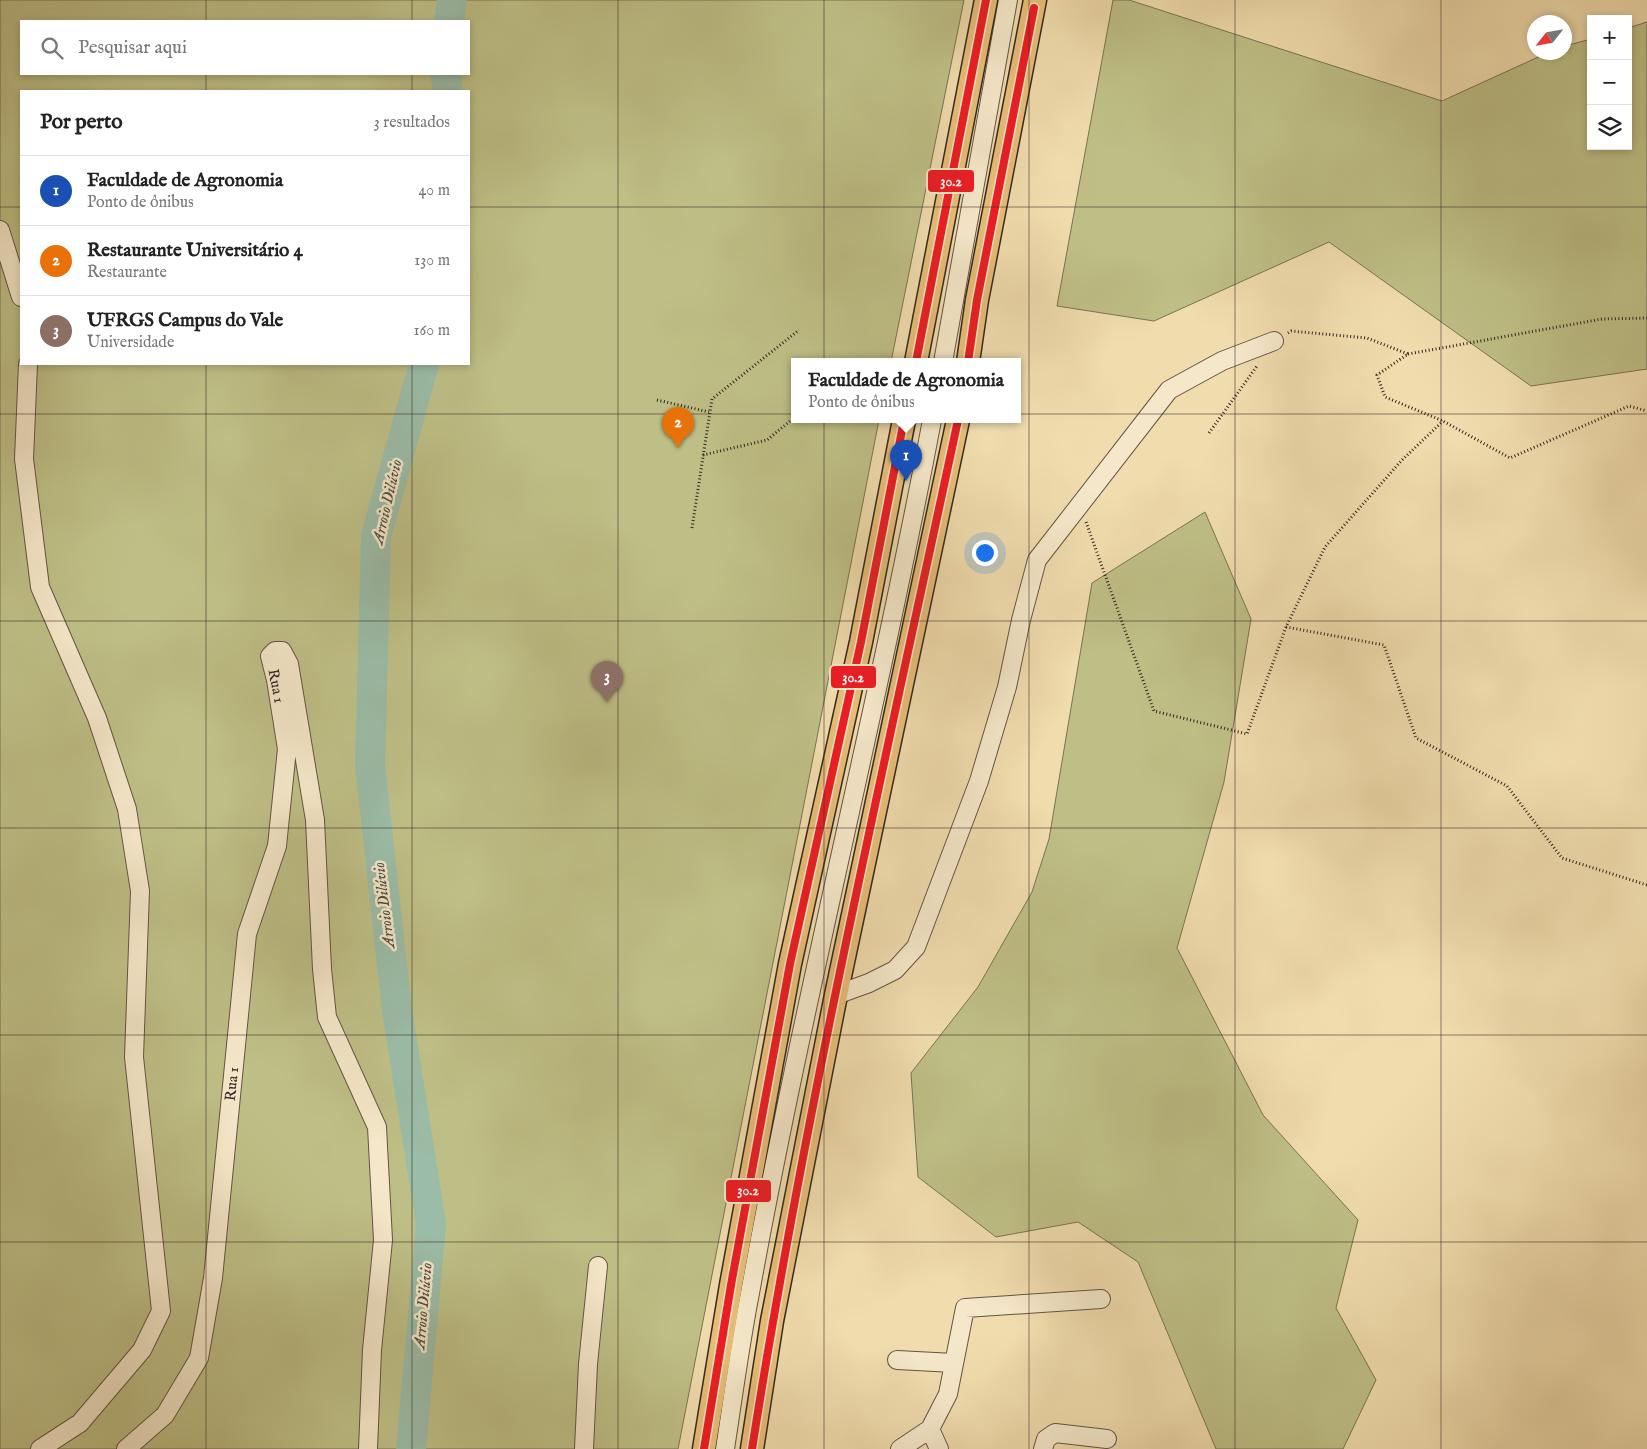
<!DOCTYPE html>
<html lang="pt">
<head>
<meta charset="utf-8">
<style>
	body { margin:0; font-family:"IM FELL English",serif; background:#f6f6f6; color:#222 }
	.controls { position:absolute; right:15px; top:15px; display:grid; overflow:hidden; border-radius:0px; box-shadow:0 2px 8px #0003 }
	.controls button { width:45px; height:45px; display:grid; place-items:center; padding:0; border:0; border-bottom:1px solid #e0e0e0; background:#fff; color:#222; font:25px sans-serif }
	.compass { position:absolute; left:1527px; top:15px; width:45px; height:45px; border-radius:50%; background:#fff; box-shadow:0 2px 8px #0003; rotate:239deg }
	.you { position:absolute; left:984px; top:552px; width:18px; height:18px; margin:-12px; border:4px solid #fff; border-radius:50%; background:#1a73e8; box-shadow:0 0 0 8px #1a73e833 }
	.badge { display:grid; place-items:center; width:32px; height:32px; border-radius:50%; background:#8f2418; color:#fff; font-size:16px; font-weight:700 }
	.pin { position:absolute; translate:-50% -41px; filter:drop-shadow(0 1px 2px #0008) }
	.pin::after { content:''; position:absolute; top:26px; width:18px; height:15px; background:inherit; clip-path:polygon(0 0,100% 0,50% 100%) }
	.popup { position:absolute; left:791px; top:358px; width:230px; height:65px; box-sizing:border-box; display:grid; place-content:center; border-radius:0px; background:#fff; filter:drop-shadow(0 1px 4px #0005); font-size:16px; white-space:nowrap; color:#767676 }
	.popup b { font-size:19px; color:#222 }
	.popup::after { content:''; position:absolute; left:50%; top:100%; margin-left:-10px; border:10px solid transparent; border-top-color:#fff }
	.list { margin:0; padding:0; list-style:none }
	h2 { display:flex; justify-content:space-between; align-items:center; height:65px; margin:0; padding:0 20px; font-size:21px }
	h2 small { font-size:16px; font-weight:400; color:#767676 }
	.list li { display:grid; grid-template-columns:32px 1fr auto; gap:15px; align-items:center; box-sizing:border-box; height:70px; padding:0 20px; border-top:1px solid #e0e0e0 }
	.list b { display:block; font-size:19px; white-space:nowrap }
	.list p { margin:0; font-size:16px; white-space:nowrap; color:#767676 }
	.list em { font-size:16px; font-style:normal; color:#767676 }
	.icon { flex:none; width:28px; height:28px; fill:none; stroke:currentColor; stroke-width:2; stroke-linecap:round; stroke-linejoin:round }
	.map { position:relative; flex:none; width:1647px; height:1449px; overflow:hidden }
	.search { position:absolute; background:#fff; box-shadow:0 2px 8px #0003; left:20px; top:20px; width:450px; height:55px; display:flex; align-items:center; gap:12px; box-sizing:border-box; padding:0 18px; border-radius:0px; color:#767676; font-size:19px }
	.panel { position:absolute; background:#fff; box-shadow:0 2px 8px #0003; left:20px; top:90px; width:450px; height:275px; border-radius:0px }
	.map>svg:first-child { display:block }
</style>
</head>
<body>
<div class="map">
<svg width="1647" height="1449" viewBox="0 0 1647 1449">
	<rect width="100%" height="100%" fill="#f0dcad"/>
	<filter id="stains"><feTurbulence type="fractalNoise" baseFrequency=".004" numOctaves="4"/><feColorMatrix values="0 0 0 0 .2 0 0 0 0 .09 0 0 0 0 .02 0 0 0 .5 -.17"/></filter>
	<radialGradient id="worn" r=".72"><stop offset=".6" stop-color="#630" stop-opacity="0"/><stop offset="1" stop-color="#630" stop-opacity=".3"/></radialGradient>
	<!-- green -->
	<path fill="#bebf86" stroke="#797354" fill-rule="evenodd" d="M 0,0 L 964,0 L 891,362 L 795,362 L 795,420 L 879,420 L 678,1449 L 0,1449 ZM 21,21 L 469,21 L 469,74 L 21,74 ZM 21,91 L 469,91 L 469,364 L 21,364 Z
		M 1113,0 L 1129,0 L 1442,101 L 1547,53 L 1564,52 L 1565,46 L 1591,39 L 1591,146 L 1628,146 L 1628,28 L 1647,22 L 1647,369 L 1531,386 L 1329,242 L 1154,321 L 1057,306 Z
		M 1205,512 L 1251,619 L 1224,782 L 1177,948 L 1263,1115 L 1358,1220 L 1336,1308 L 1376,1380 L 1343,1449 L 1216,1449 L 1138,1262 L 1078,1222 L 996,1237 L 918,1177 L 911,1073 L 978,987 L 1032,892 L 1049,839 L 1092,583 Z"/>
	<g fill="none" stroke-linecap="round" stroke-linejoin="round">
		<!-- river -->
		<path stroke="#9bbca7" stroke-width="30" d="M 449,21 L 452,0
			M 445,74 L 448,91
			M 411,1449 L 431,1224 L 397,1010 L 370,765 L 376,536 L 424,364"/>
		<!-- minor casing -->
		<g stroke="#635445" stroke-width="20">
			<path id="minor" d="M 0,230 L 21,297
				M 943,362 L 1008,0
				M 28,364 L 24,459 L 40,587 L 97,718 L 127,809 L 140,891 L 134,1057 L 161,1311 L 142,1350 L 80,1423 L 40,1449
				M 836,995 L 869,983 L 895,970 L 916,947 L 979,781 L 1007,687 L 1021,620 L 1037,560 L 1169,390 L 1222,361 L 1274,341
				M 897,1360 L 954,1363
				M 930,1429 L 948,1394 L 965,1308 L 1101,1299
				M 126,1449 L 165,1415 L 199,1358 L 213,1278 L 247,934 L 277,846 L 287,749 L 276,680 L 270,656 L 275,651 L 282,651 L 289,664 L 315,820 L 322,969 L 327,1017 L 377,1127 L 383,1240 L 372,1350 L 368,1449
				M 584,1449 L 588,1364 L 598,1266
				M 725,1449 C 733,1397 740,1344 750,1293 C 803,1000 877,712 932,420
				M 900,1449 L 930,1429 L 939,1449
				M 1043,1449 L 1046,1439 L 1055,1433 L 1107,1439"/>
		</g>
		<!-- major casing -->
		<g stroke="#342722" stroke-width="25">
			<path id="major" d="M 916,362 L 986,0
				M 968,362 L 977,300 L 1035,0
				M 704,1449 L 731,1285 L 790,964 L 861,642 L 904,420
				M 752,1449 L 772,1321 L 836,995 L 958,420"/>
		</g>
		<!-- path -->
		<path stroke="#342722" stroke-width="3" stroke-dasharray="1 2.5" stroke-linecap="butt" d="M 1288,333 L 1291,331 L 1367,338 L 1408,354 L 1377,375 L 1385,397 L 1443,421 L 1510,458 L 1629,406 L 1647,411
			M 1408,354 L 1602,319 L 1647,318
			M 657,400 L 709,412
			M 1209,433 L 1257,366
			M 703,455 L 767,440 L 795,417
			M 1086,522 L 1154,711 L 1247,734 L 1286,627 L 1325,547 L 1402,460 L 1443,421
			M 692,528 L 712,399 L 799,330
			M 1286,627 L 1384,645 L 1416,738 L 1507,786 L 1562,858 L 1647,885"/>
		<!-- minor -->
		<use href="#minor" stroke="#f5e8ca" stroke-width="18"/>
		<!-- major -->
		<use href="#major" stroke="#e8be76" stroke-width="22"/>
		<!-- bus-1 casing -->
		<g stroke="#f5e8ca" stroke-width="11">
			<path id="bus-1" d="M 916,362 L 986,0
				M 968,362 L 977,300 L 1034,8
				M 704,1449 L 731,1285 L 790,964 L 861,642 L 904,420
				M 752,1449 C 806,1104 885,762 958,420"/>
		</g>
		<!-- bus-1 -->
		<use href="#bus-1" stroke="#ed1c24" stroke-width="8"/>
	</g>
	<!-- grid -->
	<path fill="none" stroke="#342722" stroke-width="1" stroke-opacity="0.55" d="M 206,0 L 206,21M 412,0 L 412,21M 618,0 L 618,1449M 824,0 L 824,1449M 1029,0 L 1029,1449M 1235,0 L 1235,1449M 1441,0 L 1441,1449M 206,74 L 206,91M 412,74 L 412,91M 0,207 L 21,207M 469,207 L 1647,207M 206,364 L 206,1449M 412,364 L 412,1449M 0,414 L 1647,414M 0,621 L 1647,621M 0,828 L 1647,828M 0,1035 L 1647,1035M 0,1242 L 1647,1242"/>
	<g text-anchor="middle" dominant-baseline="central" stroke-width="5" stroke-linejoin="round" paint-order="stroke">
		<!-- street labels -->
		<g font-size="15" fill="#342722" stroke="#f5e8ca">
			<text transform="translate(276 686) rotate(79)">Rua 1</text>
			<text transform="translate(232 1084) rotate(-84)">Rua 1</text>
		</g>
		<!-- water labels -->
		<g font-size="16" font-style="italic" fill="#4e4c43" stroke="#f5e8ca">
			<text transform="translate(388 502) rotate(-77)">Arroio Dilúvio</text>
			<text transform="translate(385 905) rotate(-97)">Arroio Dilúvio</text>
			<text transform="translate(424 1306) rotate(-85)">Arroio Dilúvio</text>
		</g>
	</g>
	<g stroke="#f5e8ca" stroke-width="2">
		<rect x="927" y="169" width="48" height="24" rx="5" fill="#ed1c24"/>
		<rect x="830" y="665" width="47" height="24" rx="5" fill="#ed1c24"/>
		<rect x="725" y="1179" width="47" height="24" rx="5" fill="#ed1c24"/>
	</g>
	<g font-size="14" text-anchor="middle" font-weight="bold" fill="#fff">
		<text x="951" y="186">30.2</text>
		<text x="853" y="682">30.2</text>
		<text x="748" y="1195">30.2</text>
	</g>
	<rect width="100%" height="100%" filter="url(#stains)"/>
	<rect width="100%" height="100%" fill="url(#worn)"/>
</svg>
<div class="controls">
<button>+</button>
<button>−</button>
<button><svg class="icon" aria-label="layers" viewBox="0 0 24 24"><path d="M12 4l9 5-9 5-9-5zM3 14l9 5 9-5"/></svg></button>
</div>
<svg class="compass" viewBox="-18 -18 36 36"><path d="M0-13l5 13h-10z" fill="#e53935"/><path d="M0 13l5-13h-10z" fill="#767676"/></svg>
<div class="you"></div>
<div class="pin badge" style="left:906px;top:481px;background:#1a4fb4">1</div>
<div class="popup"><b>Faculdade de Agronomia</b>Ponto de ônibus</div>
<div class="pin badge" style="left:678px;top:448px;background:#e8710a">2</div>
<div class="pin badge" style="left:607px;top:702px;background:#8d6e63">3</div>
<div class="search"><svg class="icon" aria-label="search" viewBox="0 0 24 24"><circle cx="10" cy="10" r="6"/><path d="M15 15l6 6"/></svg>Pesquisar aqui</div>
<section class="panel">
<h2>Por perto<small>3 resultados</small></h2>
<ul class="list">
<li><span class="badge" style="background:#1a4fb4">1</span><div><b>Faculdade de Agronomia</b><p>Ponto de ônibus</p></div><em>40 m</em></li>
<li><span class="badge" style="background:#e8710a">2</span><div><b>Restaurante Universitário 4</b><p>Restaurante</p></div><em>130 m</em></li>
<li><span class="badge" style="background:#8d6e63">3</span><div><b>UFRGS Campus do Vale</b><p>Universidade</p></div><em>160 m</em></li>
</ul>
</section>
</div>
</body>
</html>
